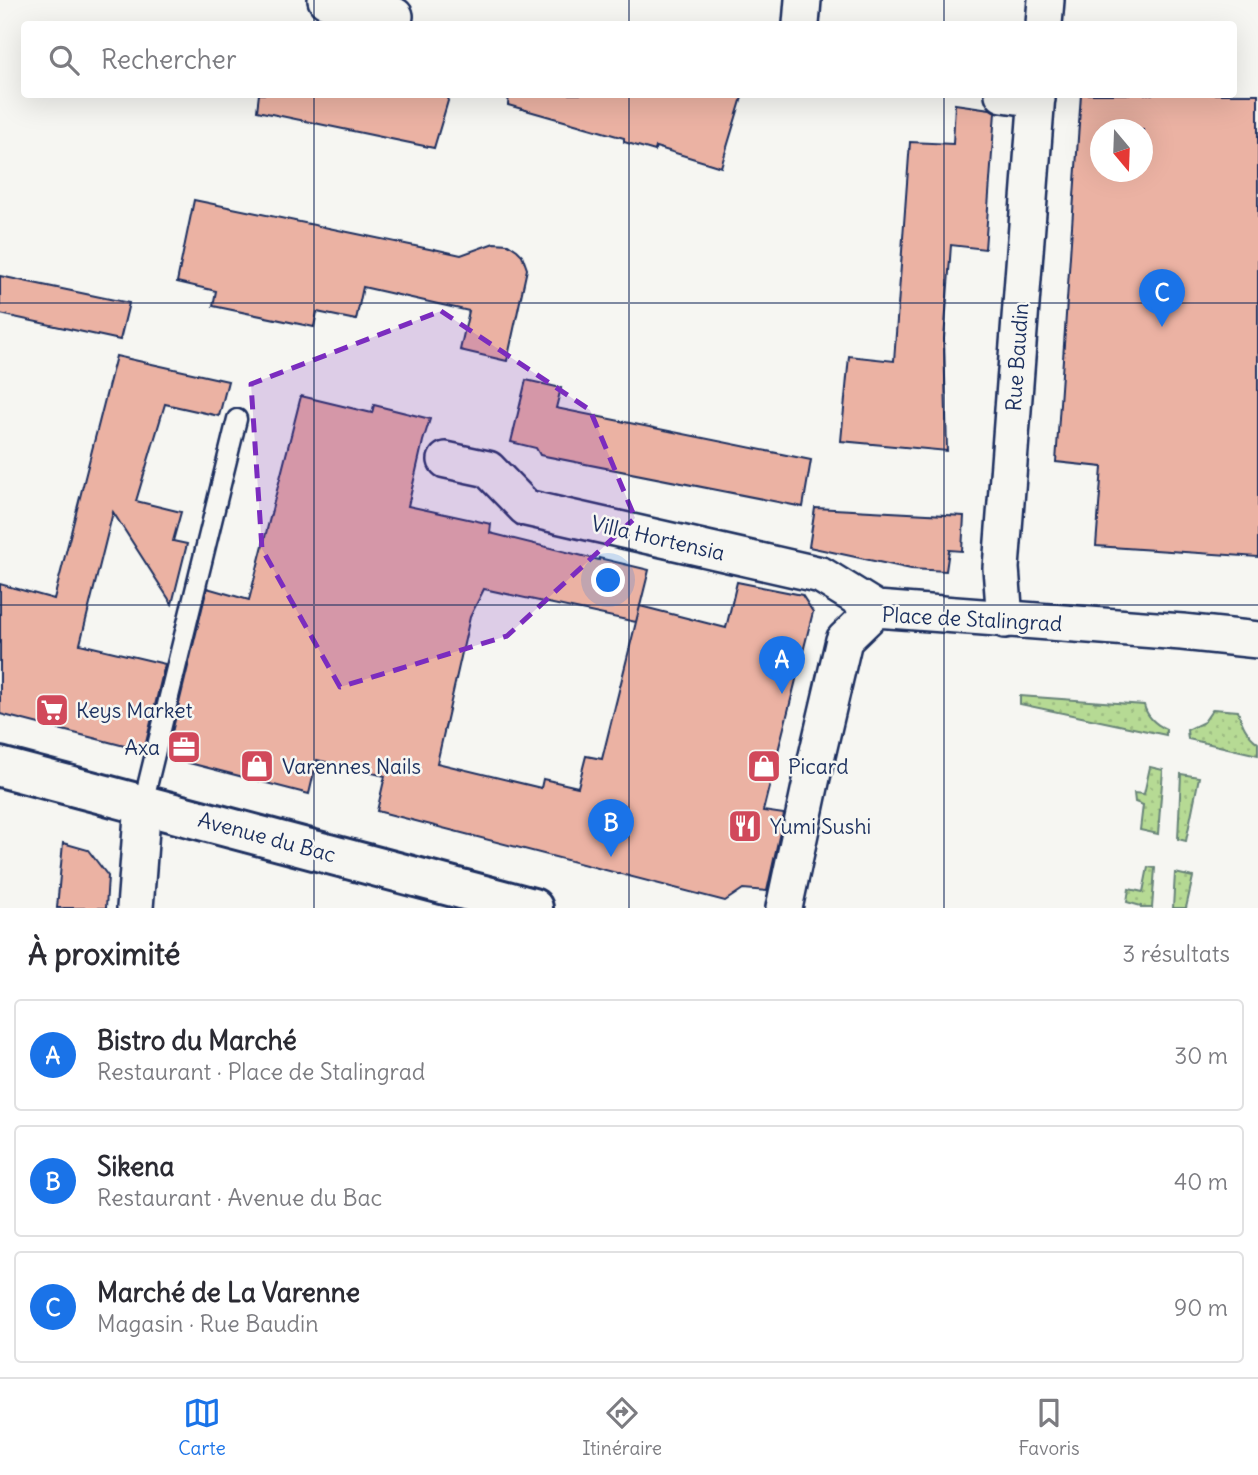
<!DOCTYPE html>
<html lang="fr">
<head>
<meta charset="utf-8">
<style>
	body { margin:0; font-family:Delius,sans-serif; background:#f7f7f7; color:#2b2b33 }
	.compass { position:absolute; left:1090px; top:119px; width:63px; height:63px; border-radius:50%; background:#fff; box-shadow:0 7px 28px #0002; rotate:161deg }
	.you { position:absolute; left:609px; top:581px; width:24px; height:24px; margin:-18px; border:5px solid #fff; border-radius:50%; background:#1a73e8; box-shadow:0 0 0 10px #1a73e833 }
	.badge { display:grid; place-items:center; width:46px; height:46px; border-radius:50%; background:#1a73e8; color:#fff; font-size:23px; font-weight:700 }
	.pin { position:absolute; translate:-50% -58px; filter:drop-shadow(0 2px 4px #0008) }
	.pin::after { content:''; position:absolute; top:37px; width:24px; height:21px; background:inherit; clip-path:polygon(0 0,100% 0,50% 100%) }
	.list { margin:0; padding:0; list-style:none }
	h2 { display:flex; justify-content:space-between; align-items:center; height:91px; margin:0; padding:0 28px; font-size:30px }
	h2 small { font-size:23px; font-weight:400; color:#7c7c81 }
	.list li { display:grid; grid-template-columns:46px 1fr auto; gap:21px; align-items:center; box-sizing:border-box; height:112px; margin:0 14px 14px; padding:0 14px; border:2px solid #e1e1e2; border-radius:7px }
	.list b { display:block; font-size:26px; white-space:nowrap }
	.list p { margin:0; font-size:23px; white-space:nowrap; color:#7c7c81 }
	.list em { font-size:23px; font-style:normal; color:#7c7c81 }
	.icon { flex:none; width:38px; height:38px; fill:none; stroke:currentColor; stroke-width:2; stroke-linecap:round; stroke-linejoin:round }
	.map { position:relative; flex:none; width:1258px; height:908px; overflow:hidden }
	.search { position:absolute; background:#fff; box-shadow:0 7px 28px #0002; left:21px; right:21px; top:21px; height:77px; display:flex; align-items:center; gap:18px; box-sizing:border-box; padding:0 24px; border-radius:7px; color:#7c7c81; font-size:26px }
	.sheet { height:469px; background:#fff }
	nav { display:flex; justify-content:space-around; align-items:center; box-sizing:border-box; height:98px; border-top:2px solid #e1e1e2; background:#fff; font-size:19px; color:#7c7c81 }
	nav a { display:grid; justify-items:center; gap:4px }
	nav .on { color:#1a73e8 }
	.map>svg:first-child { display:block }
</style>
</head>
<body>
<div class="map">
<svg width="1258" height="908" viewBox="0 0 1258 908">
	<defs>
		<pattern id="grass-dots" width="8" height="8" patternUnits="userSpaceOnUse" patternTransform="scale(1.75)"><rect width="8" height="8" fill="#b6da94"/><path d="M2 2h.1M6 6h.1" fill="none" stroke="#9cbb82" stroke-width="1.8" stroke-linecap="round"/></pattern>
	</defs>
	<rect width="100%" height="100%" fill="#f6f6f2"/>
	<filter id="ink" filterUnits="userSpaceOnUse"><feTurbulence type="fractalNoise" baseFrequency=".0143" numOctaves="2"/><feDisplacementMap in="SourceGraphic" scale="14" xChannelSelector="R" yChannelSelector="G"/><feConvolveMatrix kernelMatrix="1 2 1 2 8 2 1 2 1" color-interpolation-filters="sRGB"/></filter>
	<g filter="url(#ink)">
		<!-- grass -->
		<path fill="url(#grass-dots)" stroke="#688479" stroke-width="2" d="M 1020,696 L 1144,705 C 1147,717 1155,724 1166,729 L 1166,735 L 1020,704 Z
			M 1213,709 L 1238,711 C 1242,724 1246,734 1258,743 L 1258,755 L 1188,739 L 1187,730 L 1204,722 Z
			M 1150,767 L 1163,770 L 1158,834 L 1140,830 L 1143,805 L 1135,802 L 1134,793 L 1144,794 Z
			M 1181,774 L 1199,777 L 1186,841 L 1178,839 Z
			M 1148,867 L 1155,868 L 1152,908 L 1141,908 L 1141,906 L 1127,902 L 1129,889 L 1143,892 Z
			M 1175,873 L 1193,877 L 1186,908 L 1173,908 Z"/>
		<!-- building -->
		<path fill="#ebb2a3" stroke="#1b2f5e" stroke-width="2" fill-rule="evenodd" d="M 259,94 L 450,94 L 434,148 L 257,111 Z
			M 509,94 L 743,94 L 721,167 L 656,147 L 655,151 L 624,142 L 624,138 L 508,105 Z
			M 1081,94 L 1258,94 L 1258,557 L 1096,546 L 1102,467 L 1056,462 ZM 1101,130 L 1143,130 L 1143,172 L 1101,172 Z
			M 955,104 L 990,109 L 995,112 L 985,249 L 951,245 L 944,339 L 947,451 L 841,441 L 849,356 L 894,361 L 910,142 L 953,144 Z
			M 194,200 L 434,250 L 434,249 L 461,255 L 494,243 L 508,244 L 517,250 L 522,255 L 527,269 L 507,361 L 460,350 L 469,311 L 363,287 L 356,320 L 317,312 L 314,327 L 213,306 L 216,291 L 177,282 Z
			M 0,276 L 129,303 L 120,340 L 0,314 Z
			M 116,356 L 228,381 L 219,416 L 165,404 L 136,501 L 181,512 L 173,541 L 187,544 L 172,604 L 113,512 L 80,644 L 165,664 L 144,751 L 0,714 L 0,584 L 54,599 Z
			M 526,380 L 561,388 L 556,408 L 811,460 L 803,507 L 540,455 L 536,448 L 511,442 Z
			M 301,396 L 372,413 L 374,405 L 430,419 L 423,441 L 408,506 L 491,524 L 490,533 L 599,560 L 599,558 L 649,570 L 636,622 L 640,606 L 726,628 L 737,582 L 802,595 L 813,612 L 763,811 L 784,814 L 767,891 L 743,889 L 725,901 L 377,811 L 385,776 L 317,760 L 309,794 L 166,757 L 207,588 L 249,600 ZM 484,589 L 636,622 L 602,759 L 586,756 L 578,787 L 543,779 L 541,788 L 437,763 L 470,617 Z
			M 815,508 L 964,516 L 962,551 L 949,550 L 946,571 L 911,569 L 809,547 Z
			M 63,843 L 88,850 L 108,876 L 106,908 L 57,908 Z"/>
		<g fill="none" stroke-linecap="round" stroke-linejoin="round">
			<!-- service casing -->
			<g stroke="#1b2f5e" stroke-width="23">
				<path id="service" d="M 143,803 L 237,419"/>
			</g>
			<!-- minor casing -->
			<g stroke="#1b2f5e" stroke-width="40">
				<path id="minor" d="M 326,0 L 395,16
					M 801,24 L 803,0
					M 1044,24 L 1046,0
					M 1003,94 L 1037,99
					M 446,460 L 488,469 L 526,508 L 821,575 L 876,609
					M 1005,620 L 1001,568 L 1037,94
					M 135,908 L 143,803
					M 784,908 L 812,777 L 844,640 L 876,609 L 1182,632 L 1258,640"/>
			</g>
			<!-- secondary casing -->
			<g stroke="#1b2f5e" stroke-width="44">
				<path id="secondary" d="M 0,767 L 533,908"/>
			</g>
			<!-- service -->
			<use href="#service" stroke="#f6f6f2" stroke-width="18"/>
			<!-- minor -->
			<use href="#minor" stroke="#f6f6f2" stroke-width="35"/>
			<!-- secondary -->
			<use href="#secondary" stroke="#f6f6f2" stroke-width="38"/>
		</g>
	</g>
	<!-- marked area -->
	<path fill="#7b2cbf" fill-opacity="0.2" stroke="#7b2cbf" stroke-width="5" stroke-dasharray="14 9" stroke-linejoin="round" d="M 441,311 L 590,410 L 635,518 L 507,636 L 340,687 L 262,549 L 251,384 Z"/>
	<!-- grid -->
	<path fill="none" stroke="#1b2f5e" stroke-width="2" stroke-opacity="0.55" d="M 314,0 L 314,24M 629,0 L 629,24M 944,0 L 944,24M 314,94 L 314,908M 629,94 L 629,908M 944,94 L 944,908M 0,303 L 1258,303M 0,605 L 1258,605"/>
	<!-- icons -->
	<defs>
		<g id="supermarket-square" transform="scale(1.75)"><rect x="-9" y="-9" width="18" height="18" rx="4" fill="#d1495b" stroke="#f6f6f2"/><path d="M-6-5.5h2.5l.6 2H6L4.5 2H-2.5L-4.4-4H-6ZM-1.5 3.2a1.3 1.3 0 1 0 .1 0ZM3 3.2a1.3 1.3 0 1 0 .1 0Z" fill="#fff"/></g>
		<g id="office-square" transform="scale(1.75)"><rect x="-9" y="-9" width="18" height="18" rx="4" fill="#d1495b" stroke="#f6f6f2"/><path d="M-6-3h4V-5.5h4V-3h4V5H-6ZM-1-4.5V-3h2v-1.5ZM-6 0V1H6V0Z" fill="#fff"/></g>
		<g id="shop-square" transform="scale(1.75)"><rect x="-9" y="-9" width="18" height="18" rx="4" fill="#d1495b" stroke="#f6f6f2"/><path d="M-5-2.5h2.3a2.7 3.5 0 0 1 5.4 0H5L5.5 6h-11ZM-1.5-2.5h3a1.5 2.3 0 0 0-3 0Z" fill="#fff"/></g>
		<g id="restaurant-square" transform="scale(1.75)"><rect x="-9" y="-9" width="18" height="18" rx="4" fill="#d1495b" stroke="#f6f6f2"/><path d="M-5-6h1v4h1v-4h1v4h1v-4h1v5L-1.5 .5V6h-2V.5L-5-1ZM5-6V6H3V1.5H1.5Q1.5-4 5-6Z" fill="#fff"/></g>
	</defs>
	<g fill-rule="evenodd">
		<use href="#supermarket-square" x="52" y="710"/>
		<use href="#office-square" x="184" y="747"/>
		<use href="#shop-square" x="257" y="766"/>
		<use href="#shop-square" x="764" y="766"/>
		<use href="#restaurant-square" x="745" y="826"/>
	</g>
	<g text-anchor="middle" dominant-baseline="central" stroke-width="5" stroke-linejoin="round" paint-order="stroke">
		<!-- street labels -->
		<g font-size="21" fill="#1b2f5e" stroke="#f6f6f2">
			<text transform="translate(1017 357) rotate(-86)">Rue Baudin</text>
			<text transform="translate(658 538) rotate(13)">Villa Hortensia</text>
			<text transform="translate(972 619) rotate(3)">Place de Stalingrad</text>
			<text transform="translate(267 837) rotate(15)">Avenue du Bac</text>
		</g>
		<!-- poi labels -->
		<g font-size="21" fill="#1b2f5e" stroke="#f6f6f2" text-anchor="start">
			<text x="76" y="710">Keys Market</text>
			<text x="160" y="747" text-anchor="end">Axa</text>
			<text x="282" y="766">Varennes Nails</text>
			<text x="788" y="766">Picard</text>
			<text x="770" y="826">Yumi Sushi</text>
		</g>
	</g>
</svg>
<svg class="compass" viewBox="-18 -18 36 36"><path d="M0-13l5 13h-10z" fill="#e53935"/><path d="M0 13l5-13h-10z" fill="#7c7c81"/></svg>
<div class="you"></div>
<div class="pin badge" style="left:782px;top:694px">A</div>
<div class="pin badge" style="left:611px;top:857px">B</div>
<div class="pin badge" style="left:1162px;top:327px">C</div>
<div class="search"><svg class="icon" aria-label="search" viewBox="0 0 24 24"><circle cx="10" cy="10" r="6"/><path d="M15 15l6 6"/></svg>Rechercher</div>
</div>
<section class="sheet">
<h2>À proximité<small>3 résultats</small></h2>
<ul class="list">
<li><span class="badge">A</span><div><b>Bistro du Marché</b><p>Restaurant · Place de Stalingrad</p></div><em>30 m</em></li>
<li><span class="badge">B</span><div><b>Sikena</b><p>Restaurant · Avenue du Bac</p></div><em>40 m</em></li>
<li><span class="badge">C</span><div><b>Marché de La Varenne</b><p>Magasin · Rue Baudin</p></div><em>90 m</em></li>
</ul>
</section>
<nav>
<a class="on"><svg class="icon" aria-label="map" viewBox="0 0 24 24"><path d="M3 6l6-2 6 2 6-2v14l-6 2-6-2-6 2zM9 4v14M15 6v14"/></svg>Carte</a>
<a><svg class="icon" aria-label="directions" viewBox="0 0 24 24"><path d="M12 3l9 9-9 9-9-9zM9 14v-3h6M13 9l2 2-2 2"/></svg>Itinéraire</a>
<a><svg class="icon" aria-label="saved" viewBox="0 0 24 24"><path d="M7 4h10v16l-5-4-5 4z"/></svg>Favoris</a>
</nav>
</body>
</html>
